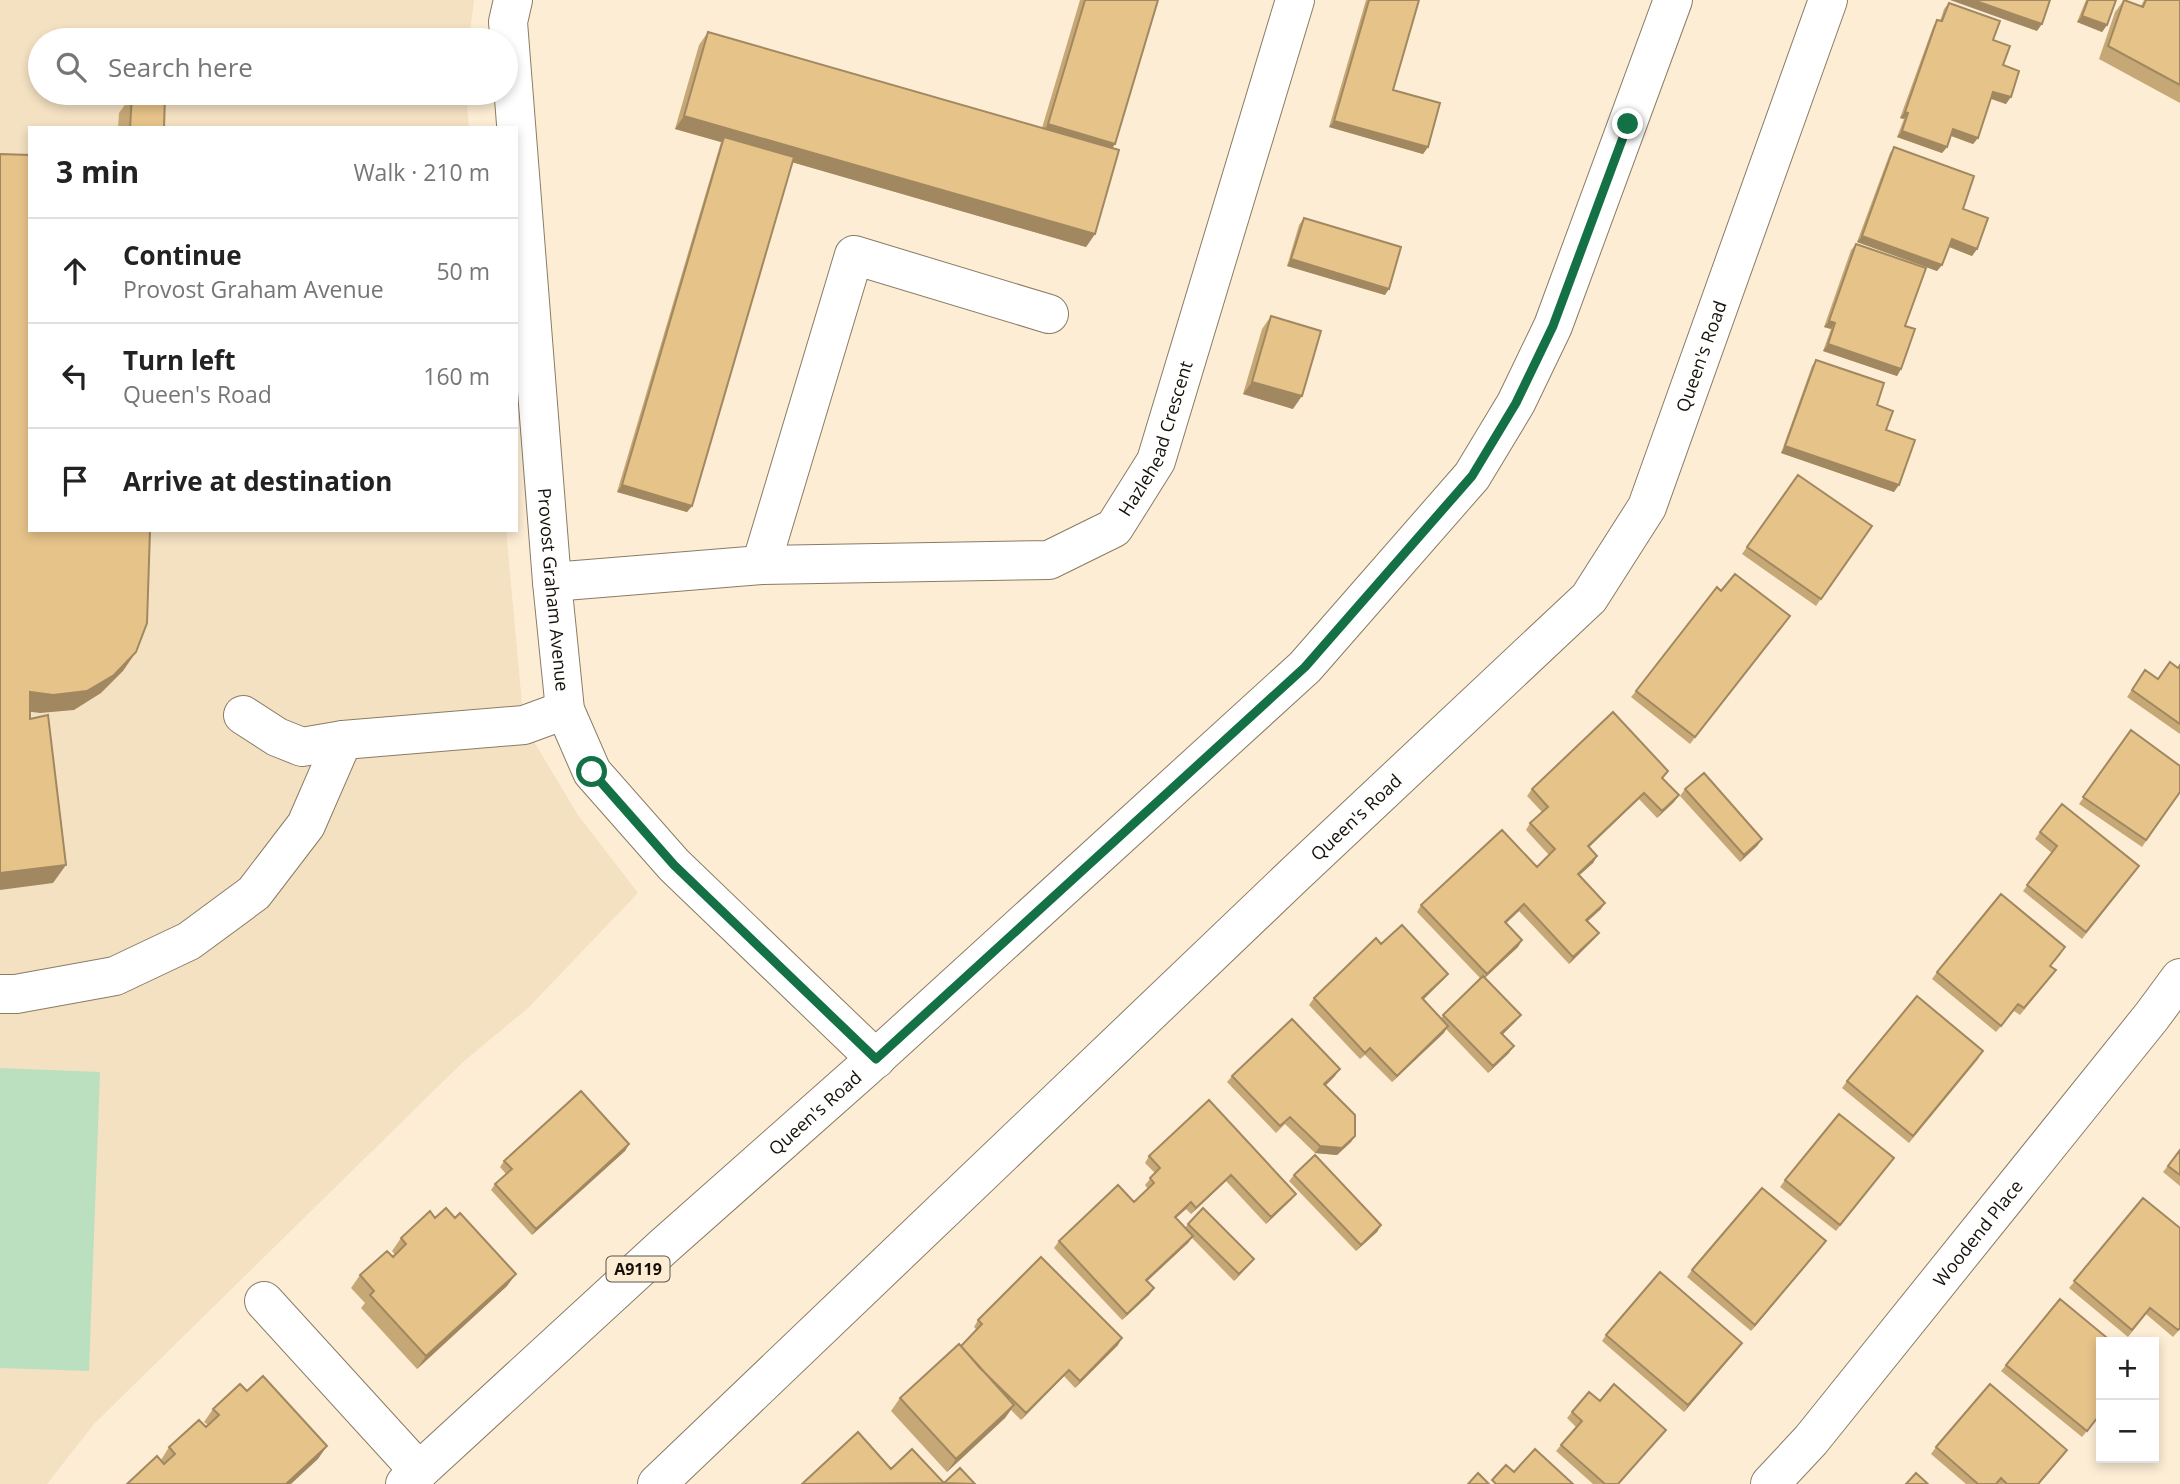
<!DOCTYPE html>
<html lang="en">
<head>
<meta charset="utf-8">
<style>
	body { margin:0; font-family:"Open Sans",sans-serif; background:#f6f6f6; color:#222 }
	.controls { position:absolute; right:21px; bottom:21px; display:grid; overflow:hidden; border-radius:0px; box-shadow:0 4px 10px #0003 }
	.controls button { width:63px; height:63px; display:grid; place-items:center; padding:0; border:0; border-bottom:2px solid #e0e0e0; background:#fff; color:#222; font:35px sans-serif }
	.stop { position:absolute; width:21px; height:21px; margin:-16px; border:5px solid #147146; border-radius:50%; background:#fff }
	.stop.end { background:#147146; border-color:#fff; box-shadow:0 2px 7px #0008 }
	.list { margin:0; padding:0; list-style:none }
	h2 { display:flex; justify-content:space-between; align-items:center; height:91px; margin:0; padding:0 28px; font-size:30px }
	h2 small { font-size:23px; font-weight:400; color:#767676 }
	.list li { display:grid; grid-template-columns:46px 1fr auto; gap:21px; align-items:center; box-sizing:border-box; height:105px; padding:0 28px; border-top:2px solid #e0e0e0 }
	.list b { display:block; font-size:26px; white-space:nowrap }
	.list p { margin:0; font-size:23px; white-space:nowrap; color:#767676 }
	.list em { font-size:23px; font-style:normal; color:#767676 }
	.icon { flex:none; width:38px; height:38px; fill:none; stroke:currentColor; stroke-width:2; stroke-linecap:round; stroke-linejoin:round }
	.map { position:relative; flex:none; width:2180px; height:1484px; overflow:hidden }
	.search { position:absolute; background:#fff; box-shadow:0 4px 10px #0003; left:28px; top:28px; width:490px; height:77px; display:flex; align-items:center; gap:18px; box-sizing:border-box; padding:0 24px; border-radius:38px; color:#767676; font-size:26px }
	.panel { position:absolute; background:#fff; box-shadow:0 4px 10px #0003; left:28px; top:126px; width:490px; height:406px; border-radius:0px }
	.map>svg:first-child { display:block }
</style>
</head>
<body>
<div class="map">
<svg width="2180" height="1484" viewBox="0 0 2180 1484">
	<rect width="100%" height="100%" fill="#fdedd5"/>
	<!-- built -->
	<path fill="#f4e1c2" d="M 0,0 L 474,0 L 469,40 L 40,40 L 40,93 L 466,93 L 469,128 L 30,128 L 30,530 L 506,530 L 524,725 L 578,815 L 638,893 L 528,1008 L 463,1062 L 94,1424 L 47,1484 L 0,1484 Z"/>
	<!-- green -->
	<path fill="#bae0c0" d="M 0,1068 L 100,1072 L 89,1371 L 0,1368 Z"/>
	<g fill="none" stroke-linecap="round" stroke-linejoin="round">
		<!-- minor casing -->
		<g stroke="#897c65" stroke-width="40">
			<g id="minor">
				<path id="s1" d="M 513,0 L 508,22 L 552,582 L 565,710 L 592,772 L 674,865 L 876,1059"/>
				<path d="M 761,565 L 854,255 L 1049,314"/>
				<path id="s2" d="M 552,582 L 761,565 L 1049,560 L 1114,528 L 1156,461 L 1295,0"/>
				<path d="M 243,715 L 277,737 L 302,747 L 343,740 L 524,725 L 565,710"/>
				<path d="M 0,994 L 16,994 L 115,976 L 189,941 L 254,893 L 306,825 L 343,740"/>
				<path d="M 264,1301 L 419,1471"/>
				<path id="s3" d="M 657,1484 L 1293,876 L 1589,598 L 1647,507 L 1828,0"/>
				<path id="s4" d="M 1770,1484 L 1811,1440 L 2152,1016 L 2180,978"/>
			</g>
		</g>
		<!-- major casing -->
		<g stroke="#897c65" stroke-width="40">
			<g id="major">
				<path id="s5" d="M 405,1484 L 664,1246 L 865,1068 L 1305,667 L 1472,476 L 1516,403 L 1553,326 L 1673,0"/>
			</g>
		</g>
		<!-- minor -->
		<use href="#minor" stroke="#fff" stroke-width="38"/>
		<!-- major -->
		<use href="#major" stroke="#fff" stroke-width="38"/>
	</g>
	<!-- wall -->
	<path fill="#c6a876" d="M 1080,0 L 1158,0 L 1115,144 L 1112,148 L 1095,234 L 1086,247 L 792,162 L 692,506 L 687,512 L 617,492 L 721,142 L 675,129 L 699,45 L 708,32 L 1042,128 Z
		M 1366,0 L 1419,0 L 1393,90 L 1428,147 L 1423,154 L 1329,127 Z
		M 2086,0 L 2116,0 L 2107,25 L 2102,32 L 2077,22 Z
		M 2124,0 L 2141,6 L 2144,0 L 2180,0 L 2180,103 L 2099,59 L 2115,12 Z
		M 1949,3 L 1993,40 L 2003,65 L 2006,104 L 1991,99 L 1978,138 L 1973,144 L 1951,136 L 1947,147 L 1942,153 L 1897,137 L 1904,119 L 1900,118 L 1933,27 L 1937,20 L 1940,21 L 1944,9 Z
		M 132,95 L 164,128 L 118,128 L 119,113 Z
		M 1894,147 L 1963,209 L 1977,249 L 1972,256 L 1949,247 L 1942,265 L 1937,271 L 1857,242 L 1890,153 Z
		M 1304,218 L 1385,295 L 1287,266 L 1299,225 Z
		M 1856,244 L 1905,326 L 1901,369 L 1897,376 L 1823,351 L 1831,329 L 1824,327 L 1851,250 Z
		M 1271,316 L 1293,409 L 1243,394 L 1262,329 Z
		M 1816,360 L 1877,405 L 1886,430 L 1894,492 L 1781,453 L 1812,366 Z
		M 1798,475 L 1872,526 L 1816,606 L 1742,554 Z
		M 1785,623 L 1690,744 L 1631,697 L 1636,691 Z
		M 2180,665 L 2180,734 L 2127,697 L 2145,670 L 2158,679 L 2178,668 Z
		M 2131,730 L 2180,792 L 2142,847 L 2079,804 Z
		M 1663,778 L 1679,795 L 1674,802 L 1657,818 L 1639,799 L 1589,847 L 1597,856 L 1593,863 L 1579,875 L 1601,909 L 1588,921 L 1599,933 L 1594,939 L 1569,964 L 1519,911 L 1506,923 L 1522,940 L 1518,947 L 1485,978 L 1516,1021 L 1503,1034 L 1509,1053 L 1488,1073 L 1446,1029 L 1392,1082 L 1365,1055 L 1360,1059 L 1309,1005 L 1314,998 L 1381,944 L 1448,974 L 1443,980 L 1423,999 L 1441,1018 L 1480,978 L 1417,912 L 1421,905 L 1537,867 L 1549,855 L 1526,830 L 1530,823 L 1542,812 L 1527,796 L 1532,789 Z
		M 1685,789 L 1762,839 L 1757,846 L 1740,862 L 1680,796 Z
		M 2040,832 L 2135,872 L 2082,939 L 2023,891 L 2052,853 L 2035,839 Z
		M 2061,954 L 2051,966 L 2056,970 L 2051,977 L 2020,1015 L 2014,1011 L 1996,1032 L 1932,979 L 1937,972 Z
		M 1979,1058 L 1909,1143 L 1842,1088 L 1847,1081 Z
		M 1232,1076 L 1335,1076 L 1325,1086 L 1355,1136 L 1351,1142 L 1337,1155 L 1315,1153 L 1285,1124 L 1276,1133 L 1227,1082 Z
		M 1209,1100 L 1296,1194 L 1291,1200 L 1266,1224 L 1226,1181 L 1191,1214 L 1186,1209 L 1176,1218 L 1185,1228 L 1188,1224 L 1254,1259 L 1249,1265 L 1234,1281 L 1192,1238 L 1188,1243 L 1147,1281 L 1154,1288 L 1149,1295 L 1122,1320 L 1054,1248 L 1059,1241 L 1134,1202 L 1148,1189 L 1145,1185 L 1155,1173 L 1145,1163 L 1149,1156 Z
		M 629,1144 L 625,1151 L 532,1235 L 491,1190 L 495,1184 L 506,1174 L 500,1167 L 504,1161 Z
		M 2180,1150 L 2180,1186 L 2163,1172 Z
		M 1894,1158 L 1836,1231 L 1780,1187 L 1785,1180 Z
		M 1294,1175 L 1381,1225 L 1377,1232 L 1356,1251 L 1289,1181 Z
		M 2143,1198 L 2180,1329 L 2173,1337 L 2146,1314 L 2128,1337 L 2069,1288 Z
		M 435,1218 L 507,1286 L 417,1369 L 361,1308 L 365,1303 L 351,1288 L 360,1275 L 395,1255 L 392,1251 L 401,1238 Z
		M 1826,1241 L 1751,1331 L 1687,1277 L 1692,1270 Z
		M 978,1320 L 1118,1345 L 1075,1388 L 1064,1376 L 1021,1420 L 1011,1410 L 1005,1418 L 947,1472 L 891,1411 L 900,1398 L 961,1346 L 977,1330 L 974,1327 Z
		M 1606,1335 L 1742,1343 L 1684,1412 L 1602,1341 Z
		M 2006,1365 L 2101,1414 L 2082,1437 L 2001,1371 Z
		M 1600,1401 L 1666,1430 L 1619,1484 L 1593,1484 L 1556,1451 L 1576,1427 L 1567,1418 L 1572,1412 Z
		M 213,1409 L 318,1459 L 127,1484 L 161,1460 L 169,1447 L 206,1427 L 208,1425 L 204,1422 Z
		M 1936,1447 L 2067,1450 L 2039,1484 L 1966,1484 L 1931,1454 Z"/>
	<!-- shaded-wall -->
	<path fill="#a18860" d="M 1950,0 L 1973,0 L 2042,24 L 2037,31 Z
		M 2082,16 L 2107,25 L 2102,32 L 2077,22 Z
		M 1993,92 L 2011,97 L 2006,104 L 1989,98 Z
		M 1905,112 L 1908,113 L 1904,119 L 1900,118 Z
		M 684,116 L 1095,234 L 1086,247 L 722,142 L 724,137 L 721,142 L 675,129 Z
		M 1334,121 L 1428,147 L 1423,154 L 1329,127 Z
		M 1048,124 L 1115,144 L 1106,157 L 1039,137 Z
		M 1953,129 L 1978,138 L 1973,144 L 1949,135 Z
		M 1902,131 L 1947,147 L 1942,153 L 1897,137 Z
		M 1862,236 L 1942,265 L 1937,271 L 1857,242 Z
		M 1952,239 L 1977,249 L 1972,256 L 1947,246 Z
		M 1291,259 L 1389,289 L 1385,295 L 1287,266 Z
		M 1829,321 L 1835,323 L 1831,329 L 1824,327 Z
		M 1828,344 L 1901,369 L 1897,376 L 1823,351 Z
		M 1252,382 L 1302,396 L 1293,409 L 1243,394 Z
		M 1785,446 L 1899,485 L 1894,492 L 1781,453 Z
		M 622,485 L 692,506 L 687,512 L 617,492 Z
		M 136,652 L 123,671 L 101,693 L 74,710 L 40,713 L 17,710 L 30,692 Z
		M 1644,793 L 1639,799 L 1584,852 L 1588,846 Z
		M 1679,795 L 1674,802 L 1657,818 L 1662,811 Z
		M 1762,839 L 1757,846 L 1740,862 L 1744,855 Z
		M 1597,856 L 1593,863 L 1573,881 L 1578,874 Z
		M 66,865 L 53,883 L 0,890 L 0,873 Z
		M 1605,903 L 1601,909 L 1582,926 L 1586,920 Z
		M 1524,904 L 1519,911 L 1501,928 L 1505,922 Z
		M 1599,933 L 1594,939 L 1569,964 L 1573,957 Z
		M 1522,940 L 1518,947 L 1482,980 L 1487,974 Z
		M 1448,974 L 1443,980 L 1418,1005 L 1422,998 Z
		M 1521,1015 L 1516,1021 L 1497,1040 L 1501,1033 Z
		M 1448,1026 L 1444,1033 L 1392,1082 L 1397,1076 Z
		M 1514,1046 L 1509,1053 L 1488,1073 L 1493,1066 Z
		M 1340,1069 L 1335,1076 L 1320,1091 L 1324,1084 Z
		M 1355,1136 L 1351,1142 L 1337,1155 L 1315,1153 L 1320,1146 Z
		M 629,1144 L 625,1151 L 532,1235 L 536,1229 Z
		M 1231,1175 L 1226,1181 L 1191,1214 L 1196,1208 Z
		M 1296,1194 L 1291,1200 L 1266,1224 L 1271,1217 Z
		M 1191,1202 L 1186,1209 L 1170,1223 L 1175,1217 Z
		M 1381,1225 L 1377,1232 L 1356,1251 L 1361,1245 Z
		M 1193,1236 L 1188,1243 L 1141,1287 L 1146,1280 Z
		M 1826,1241 L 1821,1248 L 1751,1331 L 1755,1325 Z
		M 1254,1259 L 1249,1265 L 1234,1281 L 1239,1274 Z
		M 516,1274 L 507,1286 L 417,1369 L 426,1356 Z
		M 1154,1288 L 1149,1295 L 1122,1320 L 1127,1314 Z
		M 1122,1338 L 1118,1345 L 1075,1388 L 1080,1381 Z
		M 1742,1343 L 1737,1350 L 1684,1412 L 1688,1405 Z
		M 1069,1370 L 1064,1376 L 1021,1420 L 1026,1413 Z
		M 1014,1405 L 1005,1418 L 947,1472 L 956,1459 Z
		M 327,1446 L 318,1459 L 291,1484 L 286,1484 Z"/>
	<!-- building -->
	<path fill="#e6c389" stroke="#a18860" stroke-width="2" d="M 1085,0 L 1158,0 L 1115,144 L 1048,124 Z
		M 1369,0 L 1419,0 L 1393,90 L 1440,103 L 1428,147 L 1334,121 Z
		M 1973,0 L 2050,0 L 2042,24 Z
		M 2088,0 L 2116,0 L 2107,25 L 2082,16 Z
		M 2124,0 L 2143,7 L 2146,0 L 2180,0 L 2180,85 L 2108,46 Z
		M 1949,3 L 2000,21 L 1993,40 L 2010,46 L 2003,65 L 2019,71 L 2011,97 L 1993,92 L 1978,138 L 1953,129 L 1947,147 L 1902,131 L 1908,113 L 1905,112 L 1937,20 L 1942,21 Z
		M 708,32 L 1119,150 L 1095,234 L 684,116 Z
		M 132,95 L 165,97 L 164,128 L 130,128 Z
		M 724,137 L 794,157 L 692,506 L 622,485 Z
		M 1894,147 L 1974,176 L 1963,209 L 1988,218 L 1977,249 L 1952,239 L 1942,265 L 1862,236 Z
		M 0,154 L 30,155 L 30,530 L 150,530 L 147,623 L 136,652 L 114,675 L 87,691 L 53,695 L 30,692 L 30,719 L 48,715 L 66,865 L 0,873 Z
		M 1304,218 L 1401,247 L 1389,289 L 1291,259 Z
		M 1856,244 L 1926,268 L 1905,326 L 1915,329 L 1901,369 L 1828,344 L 1835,323 L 1829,321 Z
		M 1271,316 L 1321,331 L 1302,396 L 1252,382 Z
		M 1816,360 L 1884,383 L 1877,405 L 1893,411 L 1886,430 L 1915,440 L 1899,485 L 1785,446 Z
		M 1798,475 L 1872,526 L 1821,599 L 1747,547 Z
		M 1735,574 L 1790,616 L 1695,737 L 1636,691 L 1717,587 L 1721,591 Z
		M 2170,662 L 2178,668 L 2180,665 L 2180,724 L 2132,690 L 2145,670 L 2158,679 Z
		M 1613,712 L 1668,771 L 1662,778 L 1679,795 L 1662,811 L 1644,793 L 1588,846 L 1597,856 L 1578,874 L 1605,903 L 1586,920 L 1599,933 L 1573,957 L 1524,904 L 1505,922 L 1522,940 L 1487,974 L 1421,905 L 1502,830 L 1537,867 L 1555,849 L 1530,823 L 1548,807 L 1532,789 Z
		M 2131,730 L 2180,766 L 2180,792 L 2146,840 L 2083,797 Z
		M 1704,773 L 1762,839 L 1744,855 L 1685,789 Z
		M 2062,804 L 2139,866 L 2086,932 L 2027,885 L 2057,846 L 2040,832 Z
		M 2001,894 L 2065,947 L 2050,966 L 2056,970 L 2024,1008 L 2018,1004 L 2001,1026 L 1937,972 Z
		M 1402,925 L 1448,974 L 1422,998 L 1448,1026 L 1397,1076 L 1370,1048 L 1365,1053 L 1314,998 L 1376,938 L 1381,944 Z
		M 1483,976 L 1521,1015 L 1501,1033 L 1514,1046 L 1493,1066 L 1443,1015 Z
		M 1917,996 L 1983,1051 L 1913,1136 L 1847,1081 Z
		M 1292,1019 L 1340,1069 L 1324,1084 L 1355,1115 L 1355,1136 L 1342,1148 L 1320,1146 L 1290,1117 L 1280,1126 L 1232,1076 Z
		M 581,1091 L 629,1144 L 536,1229 L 495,1184 L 512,1169 L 504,1161 Z
		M 1209,1100 L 1296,1194 L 1271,1217 L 1231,1175 L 1196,1208 L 1191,1202 L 1175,1217 L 1193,1236 L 1146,1280 L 1154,1288 L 1127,1314 L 1059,1241 L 1118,1185 L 1134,1202 L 1154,1183 L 1150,1178 L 1160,1168 L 1149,1156 Z
		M 1839,1114 L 1894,1158 L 1840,1225 L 1785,1180 Z
		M 2180,1150 L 2180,1175 L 2168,1166 Z
		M 1315,1155 L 1381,1225 L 1361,1245 L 1294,1175 Z
		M 1762,1188 L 1826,1241 L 1755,1325 L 1692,1270 Z
		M 2143,1198 L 2180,1228 L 2180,1328 L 2178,1330 L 2150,1308 L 2132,1330 L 2074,1281 Z
		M 446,1208 L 455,1218 L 460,1213 L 516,1274 L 426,1356 L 370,1295 L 374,1291 L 360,1275 L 387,1251 L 393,1257 L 406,1244 L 401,1238 L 430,1211 L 435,1218 Z
		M 1203,1208 L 1254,1259 L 1239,1274 L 1188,1224 Z
		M 1041,1257 L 1122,1338 L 1080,1381 L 1069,1370 L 1026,1413 L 980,1368 L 961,1346 L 982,1324 L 978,1320 Z
		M 1660,1272 L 1742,1343 L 1688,1405 L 1606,1335 Z
		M 2060,1299 L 2112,1342 L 2101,1342 L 2101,1413 L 2087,1431 L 2006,1365 Z
		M 959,1344 L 1014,1405 L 956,1459 L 900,1398 Z
		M 263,1376 L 327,1446 L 286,1484 L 127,1484 L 157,1456 L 164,1464 L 175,1454 L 169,1447 L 199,1420 L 206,1427 L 219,1415 L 213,1409 L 240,1384 L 247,1391 Z
		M 1614,1384 L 1666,1430 L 1618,1484 L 1605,1484 L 1561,1445 L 1582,1421 L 1572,1412 L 1589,1392 L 1600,1401 Z
		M 1990,1384 L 2067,1450 L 2038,1484 L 2007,1484 L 2001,1478 L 1996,1484 L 1978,1484 L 1936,1447 Z
		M 858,1432 L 891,1469 L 912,1449 L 944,1483 L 802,1484 Z
		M 1535,1449 L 1573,1484 L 1496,1484 L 1492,1480 L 1506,1465 L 1514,1472 Z
		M 960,1468 L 975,1484 L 944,1483 Z
		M 1478,1473 L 1489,1484 L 1468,1484 Z
		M 1916,1473 L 1928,1484 L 1906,1484 Z"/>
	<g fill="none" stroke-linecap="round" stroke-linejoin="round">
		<!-- route -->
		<path stroke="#147146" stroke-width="9" d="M 592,772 L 674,865 L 876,1059 L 1305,667 L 1472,476 L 1516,403 L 1553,326 L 1628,124"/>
	</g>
	<g text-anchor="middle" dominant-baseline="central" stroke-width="7" stroke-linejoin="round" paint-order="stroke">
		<!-- shield labels -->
		<rect fill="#fdedd5" stroke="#5b5346" stroke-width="2" x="606.5" y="1256.5" width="63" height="25" rx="5"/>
		<g font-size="16" font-weight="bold" fill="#161108">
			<text x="638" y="1269">A9119</text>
		</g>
		<!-- street labels -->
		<g font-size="18" fill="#161108" stroke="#fdedd5">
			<text stroke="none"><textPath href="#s3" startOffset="1554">Queen's Road</textPath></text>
			<text stroke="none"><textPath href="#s2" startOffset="670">Hazlehead Crescent</textPath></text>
			<text stroke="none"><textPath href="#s1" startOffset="592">Provost Graham Avenue</textPath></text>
			<text stroke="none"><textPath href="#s3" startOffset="966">Queen's Road</textPath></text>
			<text stroke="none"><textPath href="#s5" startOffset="553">Queen's Road</textPath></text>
			<text stroke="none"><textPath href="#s4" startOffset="326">Woodend Place</textPath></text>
		</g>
	</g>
</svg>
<div class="controls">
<button>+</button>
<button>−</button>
</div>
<div class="stop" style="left:592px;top:772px"></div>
<div class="stop end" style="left:1628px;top:124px"></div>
<div class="search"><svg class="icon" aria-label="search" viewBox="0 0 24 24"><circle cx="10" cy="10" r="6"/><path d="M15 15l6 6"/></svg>Search here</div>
<section class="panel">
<h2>3 min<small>Walk · 210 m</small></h2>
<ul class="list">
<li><svg class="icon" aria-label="ahead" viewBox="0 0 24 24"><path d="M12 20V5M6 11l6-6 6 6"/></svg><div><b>Continue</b><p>Provost Graham Avenue</p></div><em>50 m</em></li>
<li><svg class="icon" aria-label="left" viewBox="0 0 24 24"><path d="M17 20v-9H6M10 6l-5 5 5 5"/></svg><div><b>Turn left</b><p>Queen's Road</p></div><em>160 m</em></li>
<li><svg class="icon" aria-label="arrive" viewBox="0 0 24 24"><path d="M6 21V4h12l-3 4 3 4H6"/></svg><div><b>Arrive at destination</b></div></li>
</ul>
</section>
</div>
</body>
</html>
